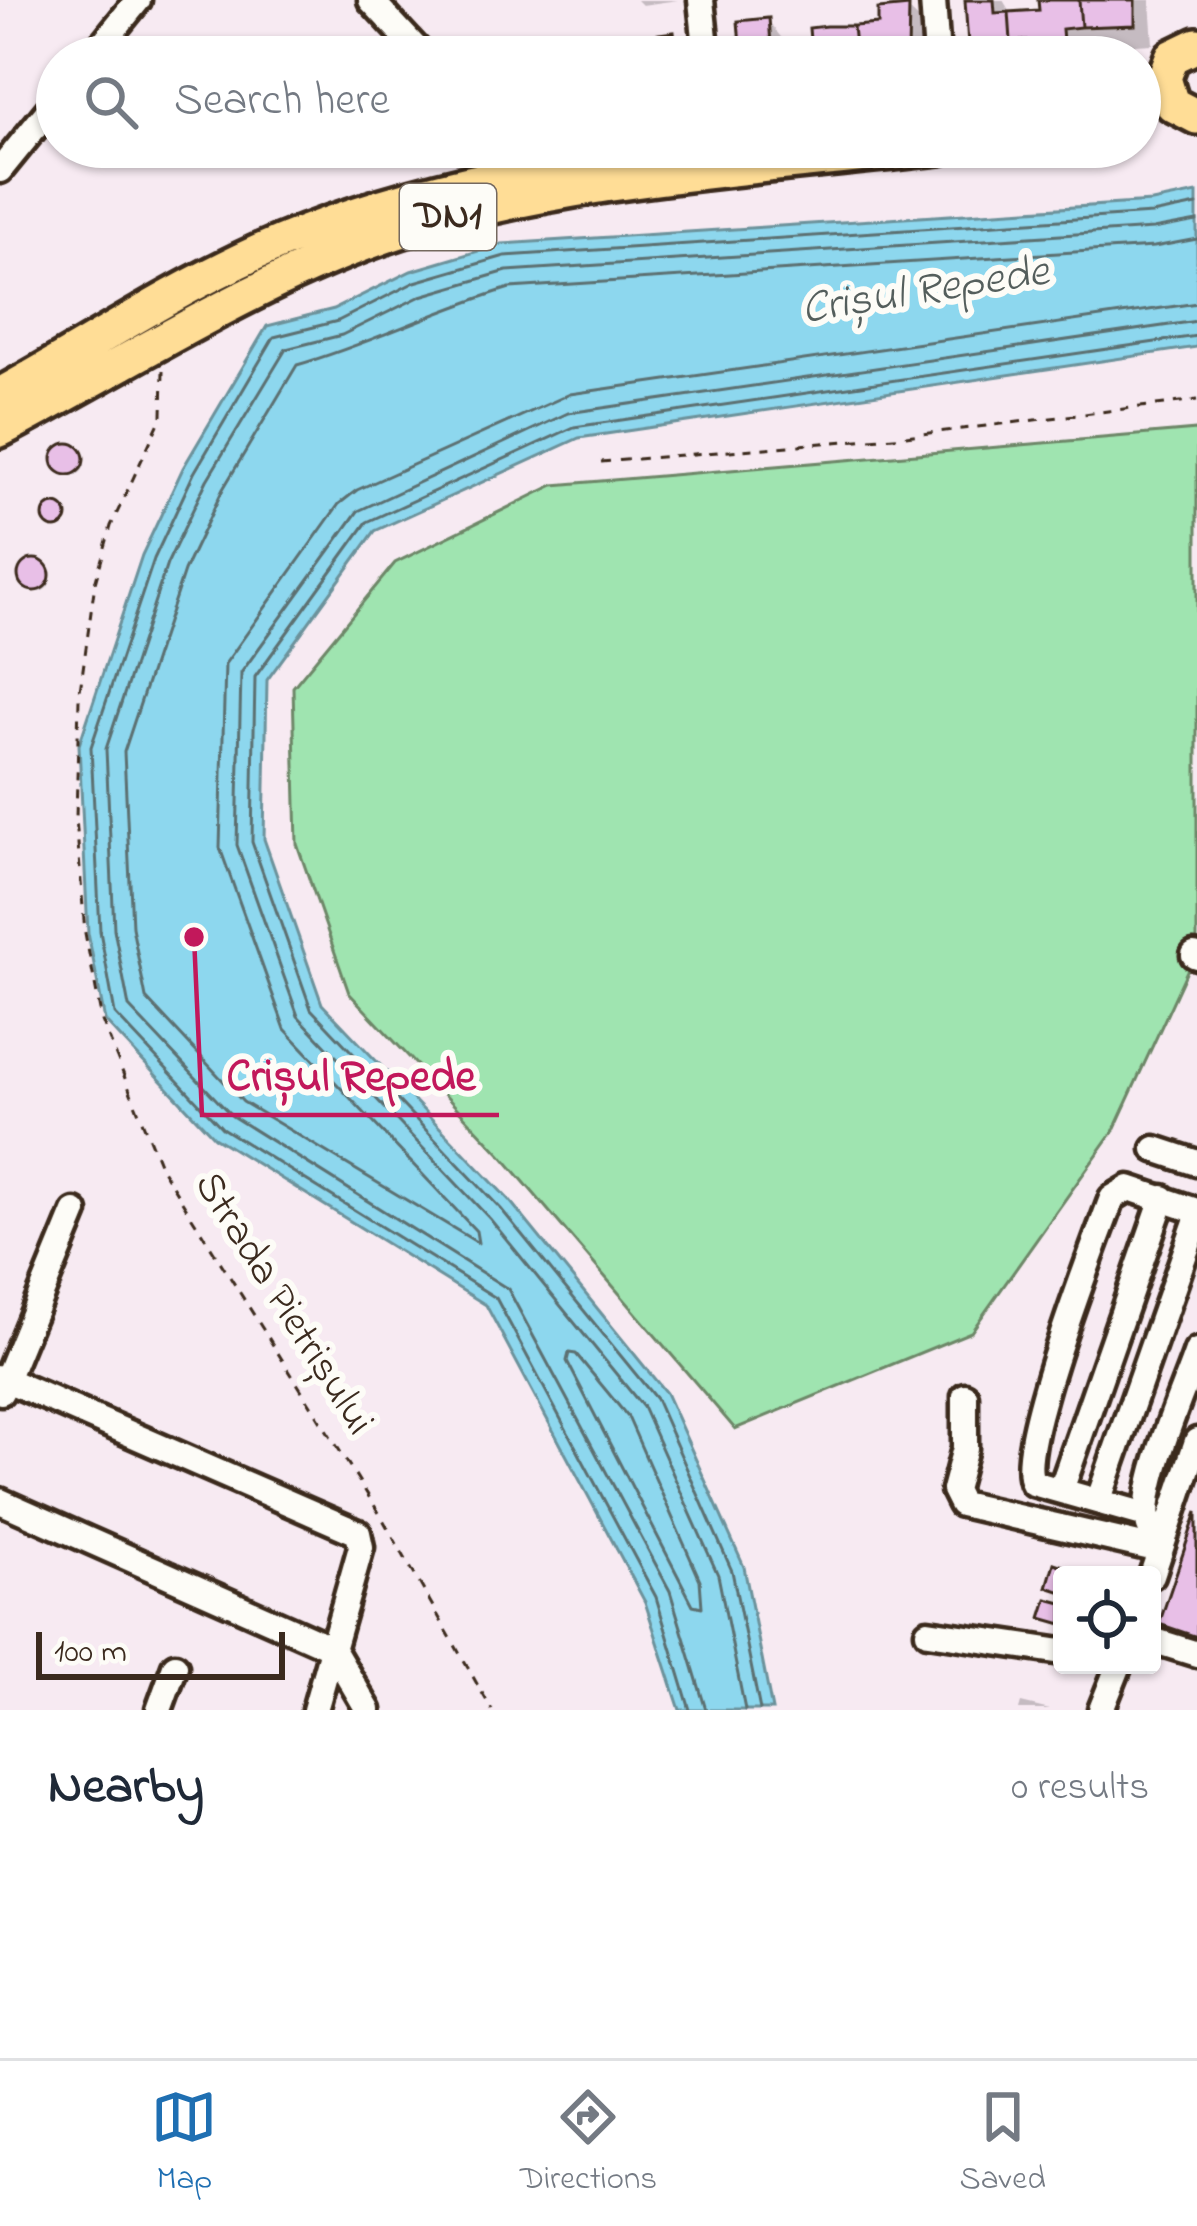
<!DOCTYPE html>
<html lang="en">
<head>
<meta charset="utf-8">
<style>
	body { margin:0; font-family:"Indie Flower",sans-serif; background:#f2f2f3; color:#1f2937 }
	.controls { position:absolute; right:36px; bottom:36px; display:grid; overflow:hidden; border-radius:12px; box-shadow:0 3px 9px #0004 }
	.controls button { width:108px; height:108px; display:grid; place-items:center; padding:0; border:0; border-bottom:3px solid #e0e1e3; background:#fff; color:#1f2937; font:60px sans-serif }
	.scale { position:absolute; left:36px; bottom:30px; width:249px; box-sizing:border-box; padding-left:12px; border:6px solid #3b2a1e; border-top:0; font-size:33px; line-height:42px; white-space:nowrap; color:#3b2a1e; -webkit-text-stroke:9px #fdfcf7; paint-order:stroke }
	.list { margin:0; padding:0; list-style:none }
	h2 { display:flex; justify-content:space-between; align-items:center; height:156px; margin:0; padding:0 48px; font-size:51px }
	h2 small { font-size:39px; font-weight:400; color:#747a83 }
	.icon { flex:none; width:66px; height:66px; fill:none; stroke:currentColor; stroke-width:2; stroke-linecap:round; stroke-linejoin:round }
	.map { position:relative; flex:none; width:1197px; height:1710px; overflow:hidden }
	.search { position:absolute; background:#fff; box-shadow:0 3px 9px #0004; left:36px; right:36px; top:36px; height:132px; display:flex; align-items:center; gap:30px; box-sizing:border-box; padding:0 42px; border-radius:66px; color:#747a83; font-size:45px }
	.sheet { height:348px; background:#fff }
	nav { display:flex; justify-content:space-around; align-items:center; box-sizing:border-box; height:168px; border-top:3px solid #e0e1e3; background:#fff; font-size:33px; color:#747a83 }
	nav a { display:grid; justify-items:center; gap:6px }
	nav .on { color:#1f6fb2 }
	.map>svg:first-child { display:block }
</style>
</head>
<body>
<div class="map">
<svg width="1197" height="1710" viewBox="0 0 1197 1710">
	<rect width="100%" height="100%" fill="#f7eaf2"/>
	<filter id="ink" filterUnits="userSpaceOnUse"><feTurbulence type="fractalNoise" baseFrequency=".00833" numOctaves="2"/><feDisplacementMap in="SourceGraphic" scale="24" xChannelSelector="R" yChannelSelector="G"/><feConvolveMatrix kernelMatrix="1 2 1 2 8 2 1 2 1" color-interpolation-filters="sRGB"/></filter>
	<g filter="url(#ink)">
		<!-- green -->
		<path fill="#9fe4b0" stroke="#6d8767" stroke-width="3" d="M 1197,430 L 1197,949 L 1113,1132 L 971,1332 L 735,1429 L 501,1155 L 349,993 L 297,844 L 293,687 L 395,563 L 554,485 Z"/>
		<!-- water -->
		<path fill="#8dd7ee" stroke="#6c929b" stroke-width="3" d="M 1197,193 L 1197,347 L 579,438 L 375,531 L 267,680 L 264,839 L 322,1004 L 510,1201 L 666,1393 L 744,1567 L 772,1710 L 680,1710 L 645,1602 L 486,1305 L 214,1137 L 105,1021 L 88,933 L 79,745 L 142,555 L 183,468 L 267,326 L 334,309 L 411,271 L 502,244 L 1152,202 Z"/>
		<!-- shadow -->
		<path fill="#0003" d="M 637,0 L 678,0 L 642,5 Z
			M 968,0 L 1003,0 L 1012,15 L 1042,13 L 1062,0 L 1150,0 L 1153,44 L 1081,48 L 1081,57 L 984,57 L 971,43 Z
			M 908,9 L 928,28 L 927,57 L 744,57 L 768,21 L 788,46 L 880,27 Z
			M 673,35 L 693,57 L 604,57 L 649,53 Z
			M 531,48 L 540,57 L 509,57 L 509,51 Z
			M57 462a14 14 0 1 1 28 0a14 14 0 1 1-28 0Z
			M 55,508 L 68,521 L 59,529 L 47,517 Z
			M23 578a14 14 0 1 1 28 0a14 14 0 1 1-28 0Z
			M 1197,1521 L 1197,1641 L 1163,1624 Z
			M 1021,1703 L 1050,1710 L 1019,1710 Z"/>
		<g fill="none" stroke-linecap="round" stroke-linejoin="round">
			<!-- shore -->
			<path stroke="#5c6f71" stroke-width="3" d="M 1197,239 L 1154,247 L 510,288 C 436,310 370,344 297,365 L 223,489 L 184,571 L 124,752 L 132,927 L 146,998 L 243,1102 L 478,1243 L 476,1231 L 285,1029 L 220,848 L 225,664 L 339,504 L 357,490 L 570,394 L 1197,303
				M 569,1353 L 576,1354 L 628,1417 L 700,1580 L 702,1607 L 693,1605 L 567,1361 Z
				M 690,1710 L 656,1597 L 496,1298 L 222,1128 L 115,1014 L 100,931 L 91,747 L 154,559 L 194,473 L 274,337 L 338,321 L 415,282 L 505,256 L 1152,214 L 1197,205
				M 706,1710 L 670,1591 L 508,1289 L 232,1116 L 129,1007 L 114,929 L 106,749 L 167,564 L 207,480 L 286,349 L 342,335 L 421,296 L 507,271 L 1153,229 L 1197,221
				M 745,1710 L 718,1575 L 643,1407 L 490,1219 L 298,1016 L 237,845 L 241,673 L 358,511 L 568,413 L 1197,321
				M 760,1710 L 732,1571 L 656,1399 L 501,1209 L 311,1009 L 252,842 L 255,677 L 367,522 L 574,427 L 1197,336"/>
		</g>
		<!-- building -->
		<path fill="#e8bfe7" stroke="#3b2a1e" stroke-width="3" d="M 965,0 L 994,0 L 995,13 L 1009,12 L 1011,41 L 968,45 Z
			M 1038,0 L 1079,0 L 1081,27 L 1062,29 L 1063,41 L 1011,41 L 1009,12 L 1039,10 Z
			M 1079,0 L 1135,0 L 1135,25 L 1081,27 Z
			M 909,6 L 908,54 L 856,57 L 853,26 L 878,24 L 878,9 Z
			M 769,18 L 771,44 L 784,43 L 785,57 L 741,57 L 738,21 Z
			M 826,26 L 853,26 L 856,57 L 785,57 L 784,43 L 810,40 L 809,28 Z
			M 674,32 L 677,57 L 623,57 L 646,50 L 644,36 Z
			M52 459a16 16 0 1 1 32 0a16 16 0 1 1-32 0Z
			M43 516a12 12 0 1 1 24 0a12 12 0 1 1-24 0Z
			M18 575a16 16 0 1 1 32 0a16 16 0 1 1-32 0Z
			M 1197,1512 L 1197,1637 L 1159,1624 Z
			M 1054,1563 L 1090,1575 L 1062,1575 L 1062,1592 L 1047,1587 Z
			M 1047,1599 L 1062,1603 L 1062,1624 L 1041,1618 Z"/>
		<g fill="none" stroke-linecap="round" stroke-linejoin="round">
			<!-- minor casing -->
			<g stroke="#3b2a1e" stroke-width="33">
				<path id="minor" d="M 371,0 L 424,57
					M 701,0 L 707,57
					M 933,0 L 937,57
					M 92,57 L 138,0
					M 0,170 L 57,100
					M 1194,955 L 1197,956
					M 1155,1149 L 1197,1163
					M 0,1377 L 358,1533 L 361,1547 L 315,1710
					M 1,1392 L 75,1212
					M 965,1396 L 965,1448 L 954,1490 L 961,1504 L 1160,1550
					M 1061,1490 L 1163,1198
					M 1099,1499 L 1197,1219
					M 0,1501 L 332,1648 L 368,1710
					M 1146,1515 L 1033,1483 C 1014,1451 1096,1242 1112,1198 L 1129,1188 L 1197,1211
					M 1149,1526 C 1138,1490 1184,1390 1197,1351
					M 1152,1575 L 1197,1441
					M 928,1632 L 1062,1652
					M 1152,1640 L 1197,1654
					M 159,1710 L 175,1666
					M 1101,1710 L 1119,1665"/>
			</g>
			<!-- major casing -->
			<g stroke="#3b2a1e" stroke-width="42">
				<path id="major" d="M 1197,45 L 1172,57 L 1164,78 L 1172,104 L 1197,117
					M 0,395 C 84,349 168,293 256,253 C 394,191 540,164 689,147
					M 0,430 C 130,362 260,277 400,231 C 574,176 760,168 940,147"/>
			</g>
			<!-- path -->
			<path stroke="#3b2a1e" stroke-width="3" stroke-dasharray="9 9" stroke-linecap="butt" d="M 163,371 L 162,416 L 111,526 L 95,583 L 79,698 L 76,818 L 85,933 L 102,1021 L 161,1168 L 381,1516 L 492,1710
				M 601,462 L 905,436 L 1197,400"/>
			<!-- minor -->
			<use href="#minor" stroke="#fdfcf7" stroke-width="24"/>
			<!-- major -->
			<use href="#major" stroke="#ffdd96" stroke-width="33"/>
		</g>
	</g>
	<g text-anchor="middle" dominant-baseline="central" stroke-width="12" stroke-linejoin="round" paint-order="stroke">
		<!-- shield labels -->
		<rect fill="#fdfcf7" stroke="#75695f" stroke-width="3" x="400" y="184" width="96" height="66" rx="9"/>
		<g font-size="39" font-weight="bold" fill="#3b2a1e">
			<text x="448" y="217">DN1</text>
		</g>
		<!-- street labels -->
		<g font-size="42" fill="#3b2a1e" stroke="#fdfcf7">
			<text transform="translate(283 1304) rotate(58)">Strada Pietrișului</text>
		</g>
		<!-- water labels -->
		<g font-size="45" font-style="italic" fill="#545e5c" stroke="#fdfcf7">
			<text transform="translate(925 292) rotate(-9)">Crișul Repede</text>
		</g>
	</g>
	<!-- callouts -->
	<path fill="none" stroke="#c2185b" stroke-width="4.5" d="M194 937L202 1115H499"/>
	<circle fill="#c2185b" stroke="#fdfcf7" stroke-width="4.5" cx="194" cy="937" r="12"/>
	<g font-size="45" text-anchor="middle" font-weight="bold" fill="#c2185b" stroke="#fdfcf7" stroke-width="12" stroke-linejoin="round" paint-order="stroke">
		<text x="351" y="1090">Crișul Repede</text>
	</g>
</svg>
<div class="controls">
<button><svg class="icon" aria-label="locate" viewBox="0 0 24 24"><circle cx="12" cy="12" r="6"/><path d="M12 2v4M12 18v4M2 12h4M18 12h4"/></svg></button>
</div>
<div class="scale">100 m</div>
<div class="search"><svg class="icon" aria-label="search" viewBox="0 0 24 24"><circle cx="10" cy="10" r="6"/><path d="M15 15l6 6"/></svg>Search here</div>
</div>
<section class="sheet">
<h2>Nearby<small>0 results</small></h2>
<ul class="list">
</ul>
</section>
<nav>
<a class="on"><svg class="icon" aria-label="map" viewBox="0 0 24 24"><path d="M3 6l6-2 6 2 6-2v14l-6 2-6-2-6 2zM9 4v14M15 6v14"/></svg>Map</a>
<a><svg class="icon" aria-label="directions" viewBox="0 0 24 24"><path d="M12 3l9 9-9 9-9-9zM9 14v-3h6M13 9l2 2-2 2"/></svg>Directions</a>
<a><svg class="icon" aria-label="saved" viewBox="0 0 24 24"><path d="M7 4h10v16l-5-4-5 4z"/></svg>Saved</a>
</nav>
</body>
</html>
